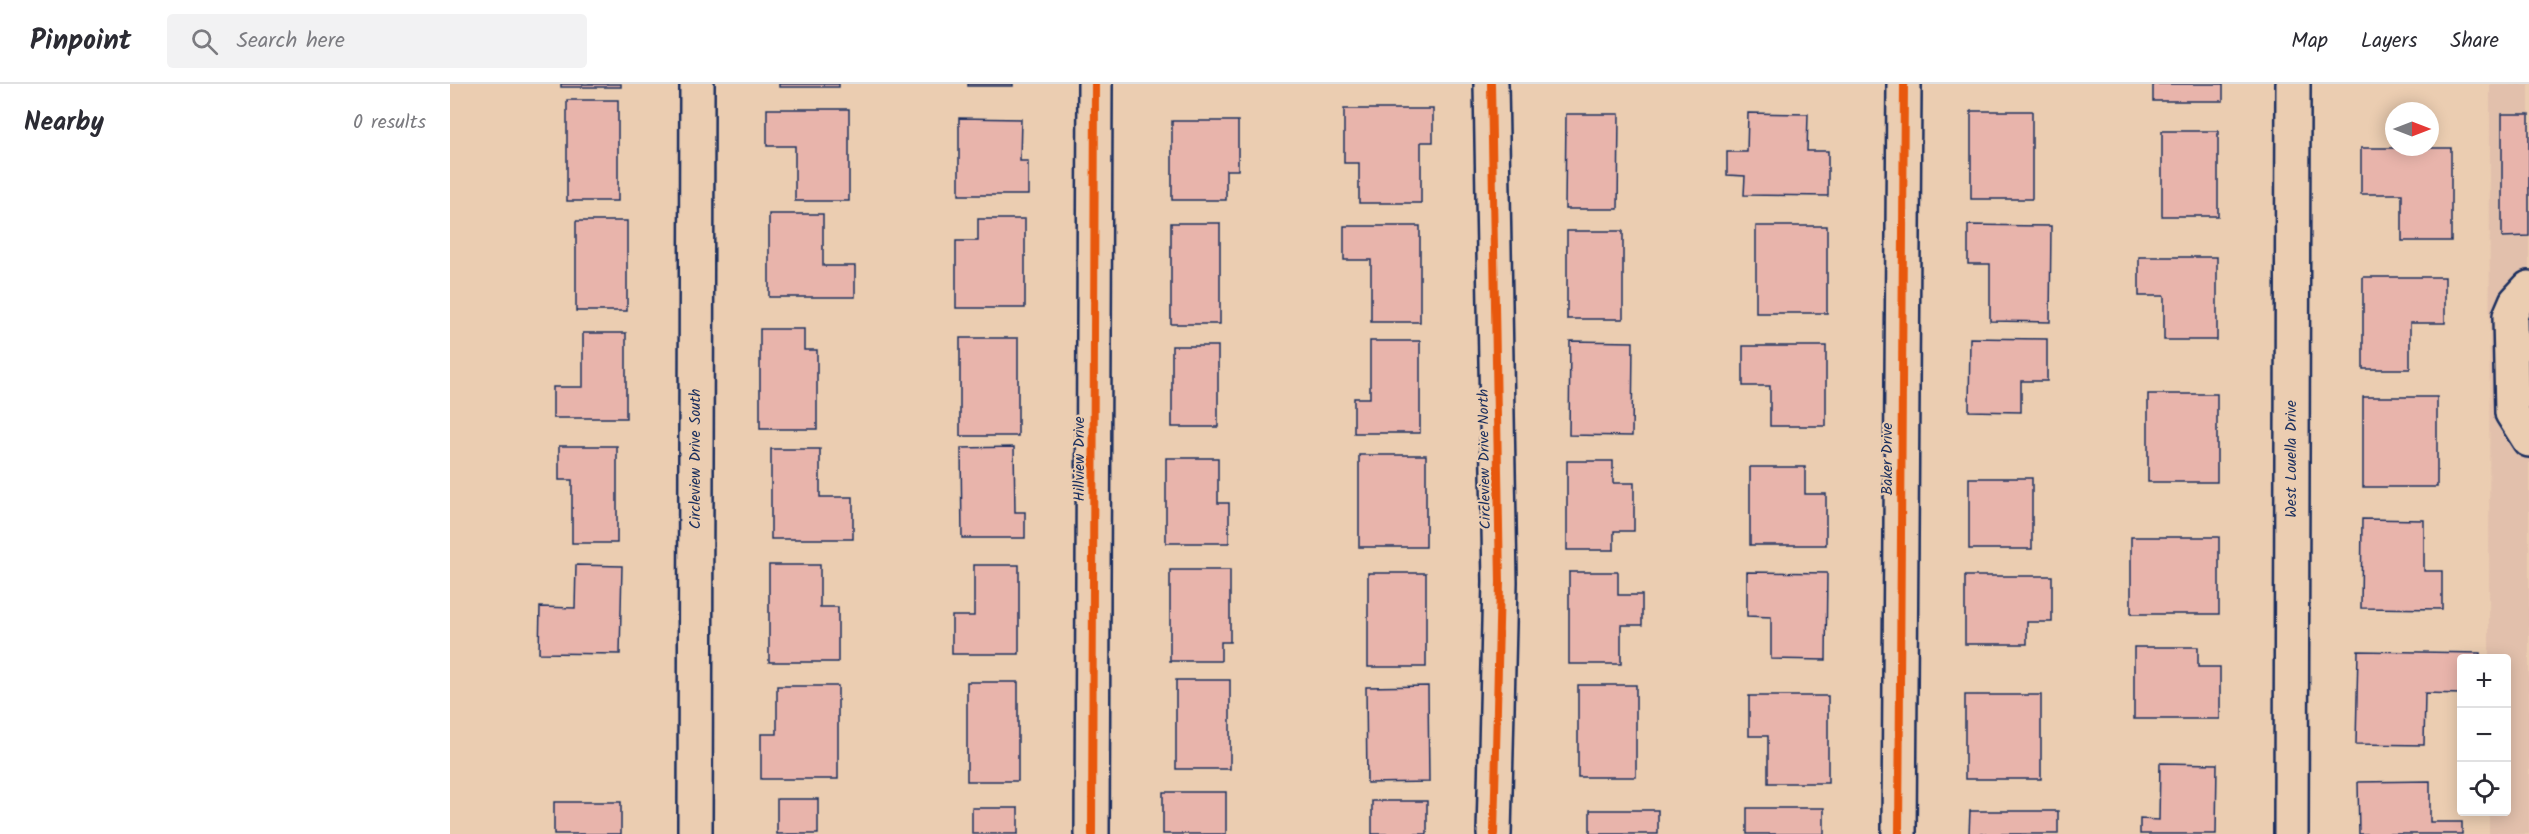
<!DOCTYPE html>
<html lang="en">
<head>
<meta charset="utf-8">
<style>
	body { margin:0; font-family:Kalam,sans-serif; background:#f2f2f3; color:#2b2b33 }
	.controls { position:absolute; right:18px; bottom:18px; display:grid; overflow:hidden; border-radius:6px; box-shadow:0 3px 15px #0003 }
	.controls button { width:54px; height:54px; display:grid; place-items:center; padding:0; border:0; border-bottom:2px solid #e1e1e2; background:#fff; color:#2b2b33; font:30px sans-serif }
	.compass { position:absolute; left:1935px; top:18px; width:54px; height:54px; border-radius:50%; background:#fff; box-shadow:0 3px 15px #0003; rotate:90deg }
	.list { margin:0; padding:0; list-style:none }
	h2 { display:flex; justify-content:space-between; align-items:center; height:78px; margin:0; padding:0 24px; font-size:26px }
	h2 small { font-size:20px; font-weight:400; color:#7c7c81 }
	.icon { flex:none; width:33px; height:33px; fill:none; stroke:currentColor; stroke-width:2; stroke-linecap:round; stroke-linejoin:round }
	.map { position:relative; flex:none; width:2079px; height:750px; overflow:hidden }
	header { display:flex; align-items:center; gap:36px; box-sizing:border-box; height:84px; padding:0 30px; background:#fff; border-bottom:2px solid #e1e1e2 }
	header strong { font-size:28px }
	nav { display:flex; gap:33px; margin-inline-start:auto; font-size:21px }
	.search { width:420px; height:54px; background:#f2f2f3; display:flex; align-items:center; gap:15px; box-sizing:border-box; padding:0 21px; border-radius:6px; color:#7c7c81; font-size:22px }
	main { display:flex }
	aside { flex:1; background:#fff }
	.map>svg:first-child { display:block }
</style>
</head>
<body>
<header>
<strong>Pinpoint</strong>
<div class="search"><svg class="icon" aria-label="search" viewBox="0 0 24 24"><circle cx="10" cy="10" r="6"/><path d="M15 15l6 6"/></svg>Search here</div>
<nav><a>Map</a><a>Layers</a><a>Share</a></nav>
</header>
<main>
<aside>
<h2>Nearby<small>0 results</small></h2>
<ul class="list">
</ul>
</aside>
<div class="map">
<svg width="2079" height="750" viewBox="0 0 2079 750">
	<rect width="100%" height="100%" fill="#ebcdb1"/>
	<filter id="ink" filterUnits="userSpaceOnUse"><feTurbulence type="fractalNoise" baseFrequency=".0167" numOctaves="2"/><feDisplacementMap in="SourceGraphic" scale="12" xChannelSelector="R" yChannelSelector="G"/><feConvolveMatrix kernelMatrix="1 2 1 2 8 2 1 2 1" color-interpolation-filters="sRGB"/></filter>
	<g filter="url(#ink)">
		<!-- built -->
		<path fill="#e2c0ac" d="M 2040,0 L 2079,0 L 2079,750 L 2039,750 L 2039,728 L 2056,728 L 2056,574 L 2039,574 Z"/>
		<!-- building -->
		<path fill="#e8b4ab" stroke="#1b2f5e" stroke-width="1.5" d="M 111,0 L 171,0 L 171,3 L 111,3 Z
			M 329,0 L 389,0 L 389,3 L 329,3 Z
			M 518,0 L 563,0 L 563,2 L 518,2 Z
			M 1703,0 L 1773,0 L 1773,17 L 1703,17 Z
			M 117,16 L 168,16 L 168,117 L 117,117 Z
			M 317,25 L 399,25 L 399,117 L 345,117 L 345,62 L 317,62 Z
			M 894,25 L 983,25 L 983,58 L 971,58 L 971,119 L 909,119 L 909,79 L 894,79 Z
			M 1521,27 L 1582,27 L 1582,115 L 1521,115 Z
			M 1298,29 L 1358,30 L 1357,67 L 1378,67 L 1378,112 L 1294,111 L 1295,92 L 1277,91 L 1277,68 L 1297,68 Z
			M 1116,30 L 1169,30 L 1168,125 L 1115,125 Z
			M 2052,30 L 2079,30 L 2079,152 L 2052,153 Z
			M 509,34 L 571,35 L 570,77 L 578,77 L 578,111 L 509,111 Z
			M 722,37 L 788,37 L 788,86 L 776,86 L 776,116 L 722,116 Z
			M 1712,47 L 1768,47 L 1768,132 L 1712,132 Z
			M 1911,64 L 2001,64 L 2001,157 L 1952,157 L 1952,110 L 1911,110 Z
			M 319,130 L 373,130 L 373,182 L 405,182 L 405,213 L 319,213 Z
			M 528,135 L 575,135 L 575,224 L 506,224 L 506,157 L 528,157 Z
			M 126,137 L 177,137 L 177,227 L 126,227 Z
			M 721,139 L 770,139 L 770,240 L 721,240 Z
			M 1518,141 L 1601,142 L 1600,238 L 1540,237 L 1540,180 L 1518,180 Z
			M 894,142 L 970,142 L 970,238 L 921,238 L 921,176 L 894,176 Z
			M 1306,142 L 1377,142 L 1377,229 L 1306,229 Z
			M 1117,147 L 1173,147 L 1173,235 L 1117,235 Z
			M 1689,173 L 1767,173 L 1767,256 L 1714,256 L 1714,212 L 1689,212 Z
			M 1913,193 L 1995,193 L 1995,239 L 1960,239 L 1960,285 L 1913,285 Z
			M 310,245 L 354,245 L 354,266 L 367,266 L 367,345 L 310,345 Z
			M 133,249 L 176,249 L 176,334 L 103,334 L 103,303 L 133,303 Z
			M 510,254 L 568,254 L 568,352 L 510,352 Z
			M 1520,254 L 1597,255 L 1597,297 L 1571,297 L 1571,328 L 1519,327 Z
			M 920,257 L 970,257 L 970,349 L 904,349 L 904,314 L 920,314 Z
			M 1120,257 L 1183,258 L 1182,352 L 1119,351 Z
			M 722,262 L 768,262 L 768,343 L 722,343 Z
			M 1293,262 L 1376,262 L 1376,342 L 1320,342 L 1320,302 L 1293,302 Z
			M 1698,310 L 1767,310 L 1767,398 L 1698,398 Z
			M 1913,313 L 1987,313 L 1987,403 L 1913,403 Z
			M 109,362 L 167,362 L 167,459 L 122,459 L 122,396 L 109,396 Z
			M 564,363 L 565,428 L 575,428 L 575,454 L 512,454 L 511,364 Z
			M 321,365 L 370,365 L 370,413 L 403,413 L 403,455 L 321,455 Z
			M 909,371 L 976,371 L 976,463 L 909,463 Z
			M 716,374 L 768,374 L 768,419 L 779,419 L 779,459 L 716,459 Z
			M 1117,377 L 1163,377 L 1163,399 L 1184,399 L 1184,447 L 1164,447 L 1164,466 L 1117,466 Z
			M 1300,383 L 1355,383 L 1355,410 L 1376,410 L 1376,461 L 1300,461 Z
			M 1519,394 L 1582,394 L 1582,465 L 1519,465 Z
			M 1912,435 L 1974,436 L 1974,487 L 1992,487 L 1992,525 L 1911,524 Z
			M 1681,453 L 1769,453 L 1769,530 L 1681,530 Z
			M 126,481 L 172,482 L 170,570 L 89,569 L 90,523 L 125,524 Z
			M 319,481 L 370,481 L 370,523 L 388,523 L 388,578 L 319,578 Z
			M 524,481 L 569,481 L 569,570 L 502,570 L 502,532 L 524,532 Z
			M 720,486 L 780,486 L 780,558 L 771,558 L 771,577 L 720,577 Z
			M 1119,488 L 1168,488 L 1168,511 L 1192,511 L 1192,541 L 1171,541 L 1171,580 L 1119,580 Z
			M 1297,488 L 1377,489 L 1376,576 L 1321,575 L 1321,533 L 1297,532 Z
			M 918,489 L 976,489 L 976,583 L 918,583 Z
			M 1515,492 L 1602,492 L 1602,538 L 1577,538 L 1577,560 L 1515,560 Z
			M 1684,563 L 1748,563 L 1748,583 L 1770,583 L 1770,635 L 1684,635 Z
			M 1908,567 L 2030,569 L 2030,574 L 2012,574 L 2012,610 L 1975,609 L 1974,661 L 1906,660 Z
			M 726,596 L 780,596 L 780,685 L 726,685 Z
			M 517,598 L 568,598 L 568,697 L 517,697 Z
			M 1128,601 L 1186,601 L 1186,693 L 1128,693 Z
			M 327,602 L 388,602 L 388,695 L 311,695 L 311,650 L 327,650 Z
			M 978,602 L 979,698 L 917,699 L 916,603 Z
			M 1515,611 L 1591,611 L 1591,695 L 1515,695 Z
			M 1299,612 L 1378,612 L 1378,699 L 1318,699 L 1318,652 L 1299,652 Z
			M 1710,679 L 1767,680 L 1766,750 L 1690,750 L 1690,735 L 1709,736 Z
			M 1980,697 L 1980,738 L 2012,738 L 2012,750 L 1909,750 L 1908,698 Z
			M 713,708 L 776,708 L 776,750 L 713,750 Z
			M 327,715 L 368,715 L 368,750 L 327,750 Z
			M 922,717 L 977,717 L 977,750 L 922,750 Z
			M 104,718 L 171,718 L 171,750 L 104,750 Z
			M 522,724 L 568,724 L 568,750 L 522,750 Z
			M 1297,724 L 1374,724 L 1374,750 L 1297,750 Z
			M 1140,726 L 1208,726 L 1208,750 L 1140,750 Z
			M 1520,727 L 1608,727 L 1608,750 L 1519,750 Z"/>
		<g fill="none" stroke-linecap="round" stroke-linejoin="round">
			<!-- minor casing -->
			<g stroke="#1b2f5e" stroke-width="38">
				<path id="minor" d="M 1041,0 L 1050,498 L 1044,750
					M 2079,204 L 2066,218 L 2060,232 L 2062,329 L 2079,356
					M 245,750 L 247,0
					M 642,750 L 645,0
					M 1449,750 L 1454,0
					M 1841,750 L 1843,0"/>
			</g>
			<!-- minor -->
			<use href="#minor" stroke="#ebcdb1" stroke-width="33"/>
			<!-- cycleway casing -->
			<g stroke="#ebcdb1" stroke-width="11">
				<path id="cycleway" d="M 1041,0 L 1050,498 L 1044,750
					M 642,750 L 645,0
					M 1449,750 L 1454,0"/>
			</g>
			<!-- cycleway -->
			<use href="#cycleway" stroke="#e8590c" stroke-width="8"/>
		</g>
	</g>
	<g text-anchor="middle" dominant-baseline="central" stroke-width="4.5" stroke-linejoin="round" paint-order="stroke">
		<!-- street labels -->
		<g font-size="15" fill="#1b2f5e" stroke="#ebcdb1">
			<text transform="translate(246 375) rotate(-90)">Circleview Drive South</text>
			<text transform="translate(630 375) rotate(-90)">Hillview Drive</text>
			<text transform="translate(1035 375) rotate(-91)">Circleview Drive North</text>
			<text transform="translate(1438 375) rotate(-90)">Baker Drive</text>
			<text transform="translate(1842 375) rotate(-90)">West Louella Drive</text>
		</g>
	</g>
</svg>
<div class="controls">
<button>+</button>
<button>−</button>
<button><svg class="icon" aria-label="locate" viewBox="0 0 24 24"><circle cx="12" cy="12" r="6"/><path d="M12 2v4M12 18v4M2 12h4M18 12h4"/></svg></button>
</div>
<svg class="compass" viewBox="-18 -18 36 36"><path d="M0-13l5 13h-10z" fill="#e53935"/><path d="M0 13l5-13h-10z" fill="#7c7c81"/></svg>
</div>
</main>
</body>
</html>
